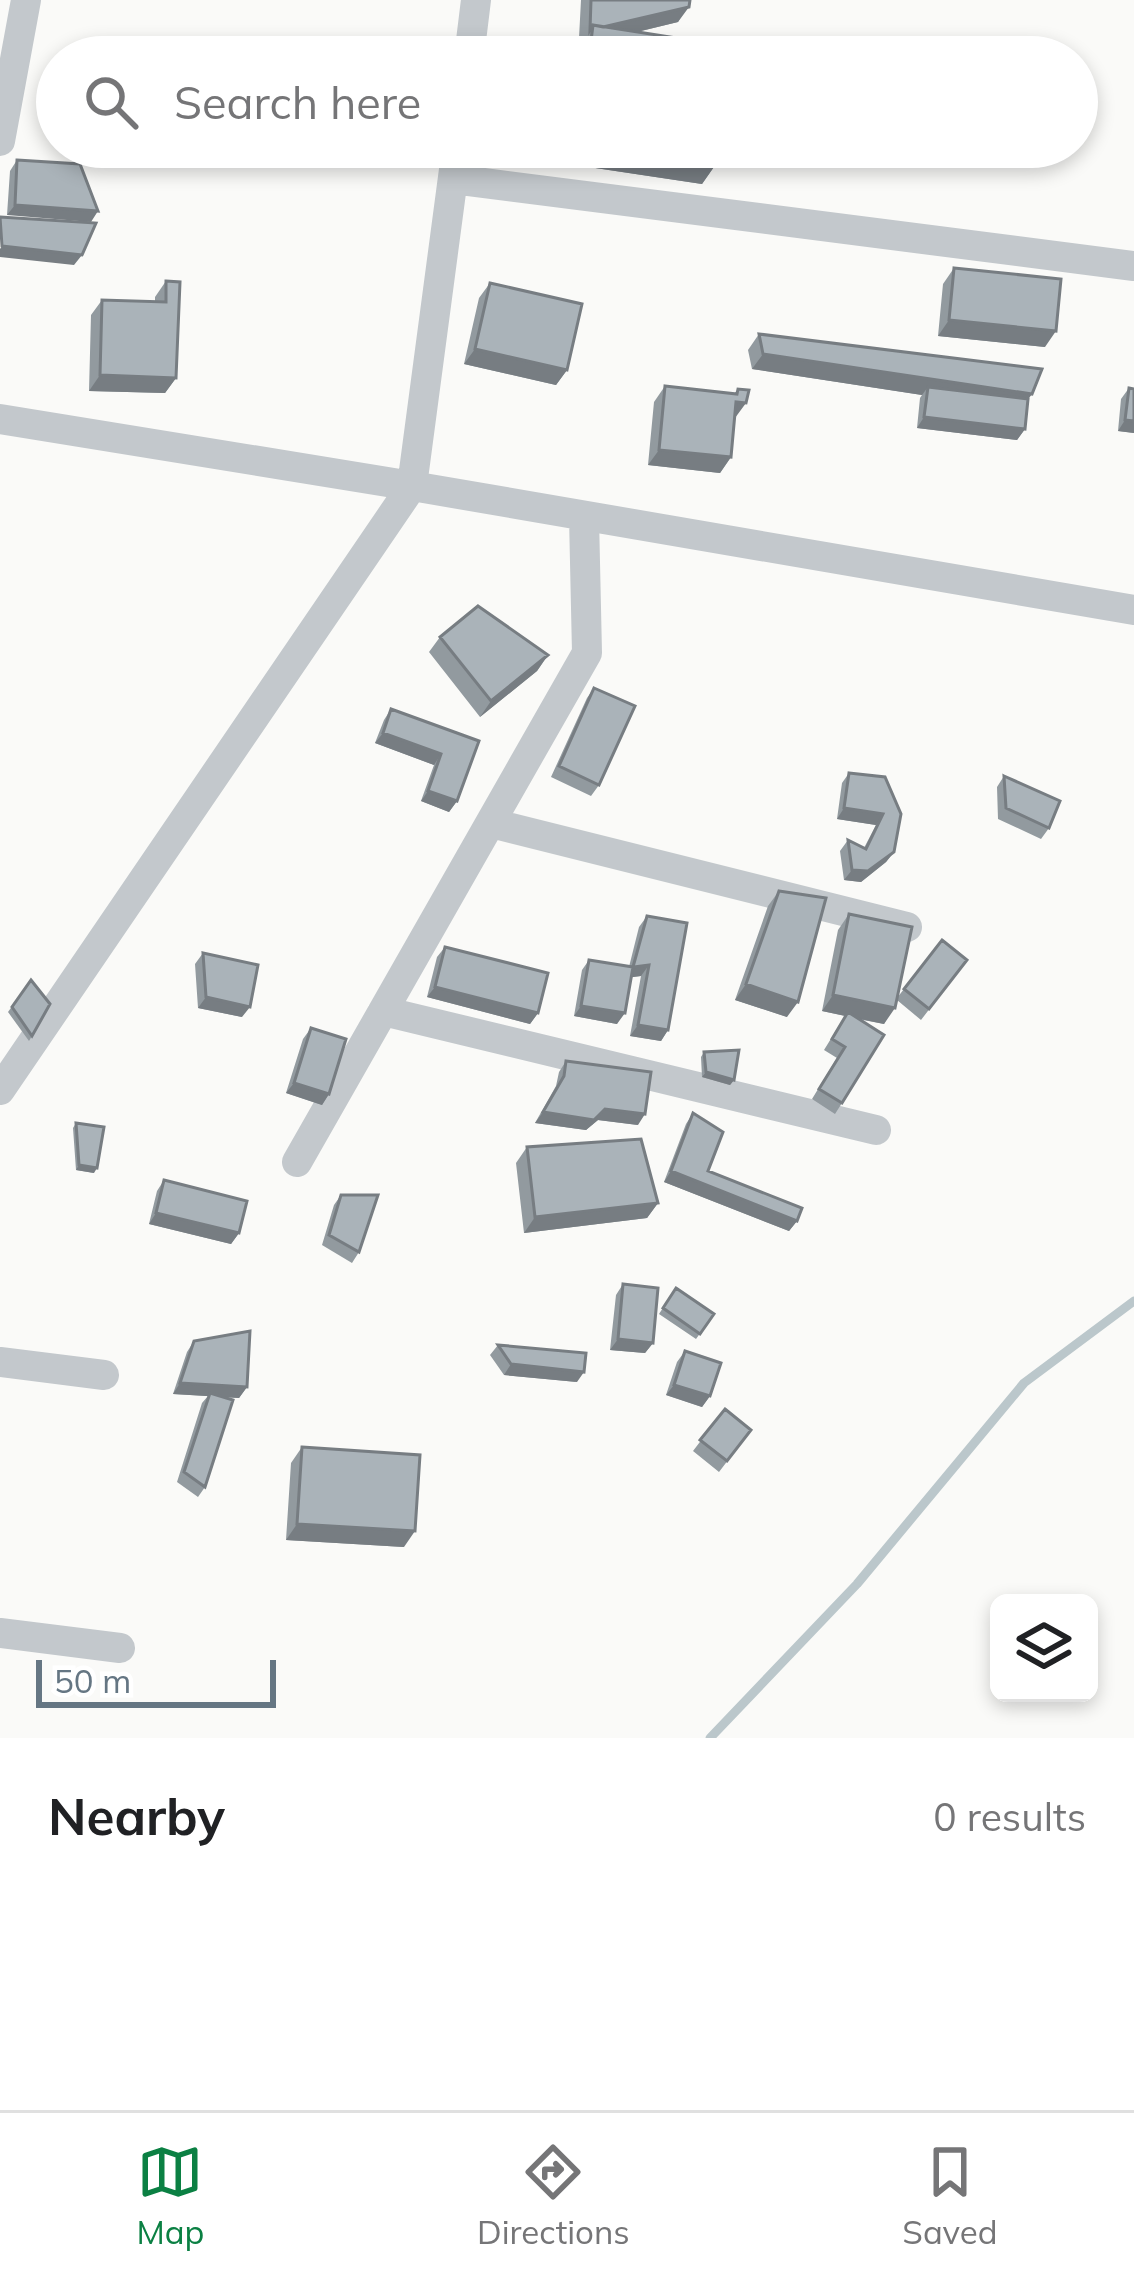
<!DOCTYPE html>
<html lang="en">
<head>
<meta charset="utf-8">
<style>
	body { margin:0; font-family:Mulish,sans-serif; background:#f6f6f6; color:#202124 }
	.controls { position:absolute; right:36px; bottom:36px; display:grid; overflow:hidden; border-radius:18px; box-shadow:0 6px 18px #0003 }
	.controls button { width:108px; height:108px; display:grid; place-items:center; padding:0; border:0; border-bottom:3px solid #e0e0e0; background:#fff; color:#202124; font:60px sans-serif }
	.scale { position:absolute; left:36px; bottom:30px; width:240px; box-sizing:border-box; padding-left:12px; border:6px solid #657683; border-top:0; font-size:33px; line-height:42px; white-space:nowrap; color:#657683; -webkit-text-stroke:9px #fff; paint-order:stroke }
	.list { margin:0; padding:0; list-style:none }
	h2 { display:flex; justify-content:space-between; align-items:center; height:156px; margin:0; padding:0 48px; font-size:51px }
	h2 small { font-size:39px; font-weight:400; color:#757577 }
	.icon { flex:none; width:66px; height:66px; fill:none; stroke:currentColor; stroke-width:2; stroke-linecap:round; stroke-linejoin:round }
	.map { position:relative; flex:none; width:1134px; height:1738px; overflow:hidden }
	.search { position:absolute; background:#fff; box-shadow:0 6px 18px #0003; left:36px; right:36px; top:36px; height:132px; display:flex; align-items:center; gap:30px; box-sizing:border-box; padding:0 42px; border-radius:66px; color:#757577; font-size:45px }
	.sheet { height:372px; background:#fff }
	nav { display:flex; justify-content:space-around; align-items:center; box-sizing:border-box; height:168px; border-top:3px solid #e0e0e0; background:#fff; font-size:33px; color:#757577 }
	nav a { display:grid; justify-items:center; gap:6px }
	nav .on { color:#0b8043 }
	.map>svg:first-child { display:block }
</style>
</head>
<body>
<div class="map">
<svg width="1134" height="1738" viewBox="0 0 1134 1738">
	<rect width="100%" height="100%" fill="#fafaf8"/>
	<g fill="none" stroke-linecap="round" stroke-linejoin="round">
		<!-- stream -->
		<path stroke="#bbc7cb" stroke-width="9" d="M 710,1738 L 857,1584 L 1024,1383 L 1134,1301"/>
		<!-- minor -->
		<path stroke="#c3c8cc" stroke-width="30" d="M 469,57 L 476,0
			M 0,141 L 26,0
			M 453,179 L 1134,266
			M 0,419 L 412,486 L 457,147
			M 491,823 L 907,927
			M 383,1011 L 876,1130
			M 0,1090 L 412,486 L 1134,610
			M 297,1162 L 587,653 L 584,517
			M 0,1362 L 104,1375
			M 0,1633 L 120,1648"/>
	</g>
	<!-- wall -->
	<path fill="#929a9f" d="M 581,0 L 690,0 L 678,22 L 637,32 L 732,57 L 578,57 Z
		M 564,147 L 718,147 L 716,164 L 702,184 L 562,163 Z
		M 17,160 L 98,211 L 7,215 L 10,171 Z
		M 954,268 L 1045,347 L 938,336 L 943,284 Z
		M 166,281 L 176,378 L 165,393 L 89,391 L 91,315 L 102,300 L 155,302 L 155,297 Z
		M 490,283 L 567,370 L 556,385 L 464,364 L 479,298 Z
		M 759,334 L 1028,399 L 1025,429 L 1017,440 L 917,428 L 920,398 L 922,395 L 752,369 L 748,350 Z
		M 665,386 L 734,394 L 738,389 L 731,457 L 720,473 L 648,465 L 654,402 Z
		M 1129,388 L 1134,389 L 1134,433 L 1118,431 L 1121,399 Z
		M 440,637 L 548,655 L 537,671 L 480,717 L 429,652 Z
		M 594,688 L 599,785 L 591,796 L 551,777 L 587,698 Z
		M 391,709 L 479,741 L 457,801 L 449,812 L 421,801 L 434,765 L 375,743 L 384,720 Z
		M 849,773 L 885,777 L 894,852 L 886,862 L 861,882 L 844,880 L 840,851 L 848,840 L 864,848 L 876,825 L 837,819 L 842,783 Z
		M 1004,776 L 1049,828 L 1041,839 L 998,819 L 997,787 Z
		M 779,891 L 787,1017 L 735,1000 L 768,906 Z
		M 849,914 L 897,998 L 942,940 L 967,960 L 921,1020 L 897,1000 L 884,1024 L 858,1019 L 842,1103 L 835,1114 L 812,1099 L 837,1058 L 824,1050 L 845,1016 L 822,1011 L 838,930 Z
		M 647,916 L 668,1030 L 661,1041 L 630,1036 L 641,976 L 631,977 L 617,1024 L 574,1016 L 582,970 L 589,960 L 629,967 L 639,927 Z
		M 445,947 L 538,1013 L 530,1024 L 427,997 L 437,957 Z
		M 203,953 L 242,1017 L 198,1008 L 195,964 Z
		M 31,980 L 32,1036 L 29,1041 L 8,1012 Z
		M 311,1028 L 329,1094 L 322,1105 L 286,1093 L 303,1039 Z
		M 704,1052 L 734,1080 L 730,1085 L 702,1077 L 701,1057 Z
		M 566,1061 L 638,1125 L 598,1120 L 586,1130 L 535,1123 L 556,1086 L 559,1072 Z
		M 693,1113 L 708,1171 L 797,1221 L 789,1231 L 664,1182 L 686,1124 Z
		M 76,1123 L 94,1173 L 76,1170 L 73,1128 Z
		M 527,1147 L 658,1203 L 647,1218 L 524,1233 L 516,1163 Z
		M 164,1180 L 239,1233 L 231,1244 L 149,1224 L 157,1191 Z
		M 341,1195 L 359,1252 L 352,1263 L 322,1245 L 334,1205 Z
		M 623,1284 L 653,1343 L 645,1353 L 610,1350 L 616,1295 Z
		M 676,1288 L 714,1314 L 696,1339 L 659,1314 Z
		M 194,1341 L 247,1387 L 239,1398 L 223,1397 L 205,1487 L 198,1497 L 177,1482 L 202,1403 L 208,1396 L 173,1394 L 187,1352 Z
		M 498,1345 L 577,1382 L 504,1375 L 490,1355 Z
		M 685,1351 L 710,1396 L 702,1407 L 666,1395 L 677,1362 Z
		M 725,1409 L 751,1430 L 719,1472 L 693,1451 Z
		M 302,1447 L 404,1547 L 286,1540 L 291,1463 Z"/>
	<!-- shaded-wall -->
	<path fill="#777d82" d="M 689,7 L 678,22 L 591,43 L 593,29 Z
		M 572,147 L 605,147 L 716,164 L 702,184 L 562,163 Z
		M 15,205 L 98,211 L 91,222 L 7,215 Z
		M 2,246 L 82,255 L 74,265 L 0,257 L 0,249 Z
		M 949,320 L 1056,331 L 1045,347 L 938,336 Z
		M 475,349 L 567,370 L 556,385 L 464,364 Z
		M 763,354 L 1032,394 L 1021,409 L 928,387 L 922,395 L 752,369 Z
		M 100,375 L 176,378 L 165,393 L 89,391 Z
		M 736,402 L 746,403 L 735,418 Z
		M 924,417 L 1025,429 L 1017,440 L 917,428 Z
		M 1125,420 L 1134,421 L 1134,433 L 1118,431 Z
		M 659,450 L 731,457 L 720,473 L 648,465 Z
		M 548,655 L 537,671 L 480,717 L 491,701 Z
		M 383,733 L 441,754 L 434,765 L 375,743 Z
		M 428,791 L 457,801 L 449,812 L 421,801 Z
		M 844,808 L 883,814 L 876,825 L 837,819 Z
		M 894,852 L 886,862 L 861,882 L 844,880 L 852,870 Z
		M 649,965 L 641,976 L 626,978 L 633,967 Z
		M 746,984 L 798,1002 L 787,1017 L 735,1000 Z
		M 435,987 L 538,1013 L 530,1024 L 427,997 Z
		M 833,995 L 895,1008 L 884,1024 L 822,1011 Z
		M 206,997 L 250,1007 L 242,1017 L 198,1008 Z
		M 581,1006 L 625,1013 L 617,1024 L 574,1016 Z
		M 638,1025 L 668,1030 L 661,1041 L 630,1036 Z
		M 706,1072 L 734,1080 L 730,1085 L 702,1077 Z
		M 294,1083 L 329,1094 L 322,1105 L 286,1093 Z
		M 605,1109 L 645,1114 L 638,1125 L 598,1120 L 586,1130 L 535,1123 L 543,1112 Z
		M 79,1165 L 97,1168 L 94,1173 L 76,1170 Z
		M 671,1171 L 797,1221 L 789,1231 L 664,1182 Z
		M 658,1203 L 647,1218 L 524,1233 L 535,1217 Z
		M 156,1213 L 239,1233 L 231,1244 L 149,1224 Z
		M 618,1339 L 653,1343 L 645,1353 L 610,1350 Z
		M 511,1364 L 584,1372 L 577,1382 L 504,1375 Z
		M 180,1383 L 247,1387 L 239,1398 L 173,1394 Z
		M 674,1385 L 710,1396 L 702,1407 L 666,1395 Z
		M 297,1524 L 415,1531 L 404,1547 L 286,1540 Z"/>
	<!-- building -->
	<path fill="#aab3b9" stroke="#777d82" stroke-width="3" d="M 591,0 L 690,0 L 689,7 L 603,27 L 593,25 L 590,30 Z
		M 593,25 L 734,47 L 732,57 L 589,57 Z
		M 605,147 L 718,147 L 716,164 Z
		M 17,160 L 80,164 L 98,211 L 15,205 Z
		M 0,217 L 96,223 L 82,255 L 2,246 Z
		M 954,268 L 1061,279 L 1056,331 L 949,320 Z
		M 166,281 L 180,282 L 176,378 L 100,375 L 102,300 L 166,302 Z
		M 490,283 L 582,304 L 567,370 L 475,349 Z
		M 759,334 L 1042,369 L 1032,394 L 763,354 Z
		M 665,386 L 737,394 L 738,389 L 749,390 L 746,403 L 736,402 L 731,457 L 659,450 Z
		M 928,387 L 1028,399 L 1025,429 L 924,417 Z
		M 1129,388 L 1134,389 L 1134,421 L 1125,420 Z
		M 478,606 L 548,655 L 491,701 L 440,637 Z
		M 594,688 L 635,706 L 599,785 L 559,766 Z
		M 391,709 L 479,741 L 457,801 L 428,791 L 441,754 L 383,733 Z
		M 849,773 L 885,777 L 901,814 L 894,852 L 868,871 L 852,870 L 848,840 L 866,849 L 883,814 L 844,808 Z
		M 1004,776 L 1060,801 L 1049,828 L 1006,808 Z
		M 779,891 L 826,898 L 798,1002 L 746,984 Z
		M 849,914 L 912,927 L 895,1008 L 833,995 Z
		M 647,916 L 687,923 L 668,1030 L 638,1025 L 649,965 L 633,967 L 625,1013 L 581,1006 L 589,960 L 633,967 Z
		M 942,940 L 967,960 L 929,1009 L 904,989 Z
		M 445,947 L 548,973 L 538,1013 L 435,987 Z
		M 203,953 L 258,965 L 250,1007 L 206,997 Z
		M 31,980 L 50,1004 L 32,1036 L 12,1007 Z
		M 848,1012 L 884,1035 L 842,1103 L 819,1089 L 845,1047 L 832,1039 Z
		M 311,1028 L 346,1039 L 329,1094 L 294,1083 Z
		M 739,1050 L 734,1080 L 706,1072 L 704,1052 Z
		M 566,1061 L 651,1072 L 645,1114 L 605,1109 L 594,1120 L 543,1112 L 564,1076 Z
		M 693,1113 L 723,1132 L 708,1171 L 802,1208 L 797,1221 L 671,1171 Z
		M 76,1123 L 104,1127 L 97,1168 L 79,1165 Z
		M 641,1139 L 658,1203 L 535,1217 L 527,1147 Z
		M 164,1180 L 247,1201 L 239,1233 L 156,1213 Z
		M 341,1195 L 378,1195 L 359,1252 L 329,1235 Z
		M 623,1284 L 658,1288 L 653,1343 L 618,1339 Z
		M 676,1288 L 714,1314 L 700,1334 L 663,1308 Z
		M 250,1331 L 247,1387 L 180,1383 L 194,1341 Z
		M 498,1345 L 586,1353 L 584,1372 L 511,1364 Z
		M 685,1351 L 721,1363 L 710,1396 L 674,1385 Z
		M 210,1393 L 233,1400 L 205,1487 L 184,1472 Z
		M 725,1409 L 751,1430 L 727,1461 L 700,1440 Z
		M 302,1447 L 420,1455 L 415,1531 L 297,1524 Z"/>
</svg>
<div class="controls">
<button><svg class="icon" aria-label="layers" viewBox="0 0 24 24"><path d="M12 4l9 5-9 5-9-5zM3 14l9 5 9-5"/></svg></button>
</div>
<div class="scale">50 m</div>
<div class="search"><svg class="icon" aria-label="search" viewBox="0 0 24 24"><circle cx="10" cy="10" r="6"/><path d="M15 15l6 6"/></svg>Search here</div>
</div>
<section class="sheet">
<h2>Nearby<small>0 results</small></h2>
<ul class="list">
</ul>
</section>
<nav>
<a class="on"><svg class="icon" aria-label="map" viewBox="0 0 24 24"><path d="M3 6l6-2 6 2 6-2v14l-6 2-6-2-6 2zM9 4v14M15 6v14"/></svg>Map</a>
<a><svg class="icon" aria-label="directions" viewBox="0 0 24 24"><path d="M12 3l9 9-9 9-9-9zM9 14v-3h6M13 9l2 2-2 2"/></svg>Directions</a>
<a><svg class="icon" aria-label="saved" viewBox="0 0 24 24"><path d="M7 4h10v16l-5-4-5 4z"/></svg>Saved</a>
</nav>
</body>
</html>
